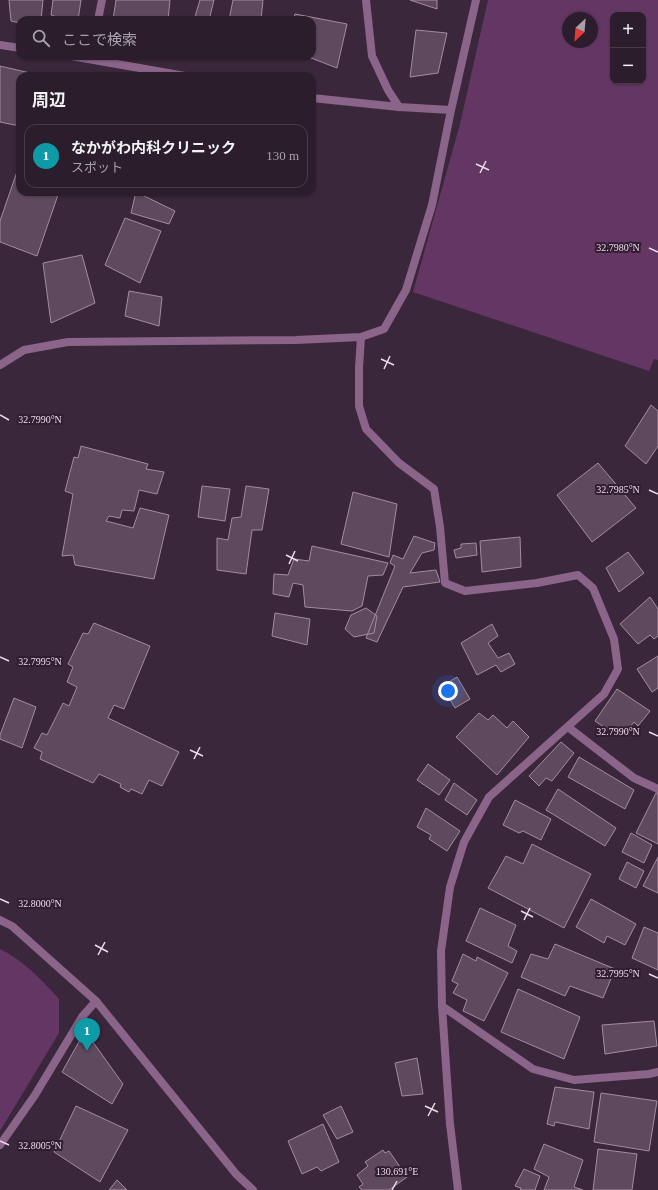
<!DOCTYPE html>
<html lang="ja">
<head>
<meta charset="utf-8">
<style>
	body { margin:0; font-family:"Times New Roman","Noto Sans JP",serif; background:#342634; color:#f1f3f6 }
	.controls { position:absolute; right:12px; top:12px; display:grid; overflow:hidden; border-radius:8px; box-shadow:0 1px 3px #0004 }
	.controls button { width:36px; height:36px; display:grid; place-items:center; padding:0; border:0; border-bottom:1px solid #483b48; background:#2c1d2c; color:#f1f3f6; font:20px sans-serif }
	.compass { position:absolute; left:562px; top:12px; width:36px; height:36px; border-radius:50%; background:#2c1d2c; box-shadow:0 1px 3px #0004; rotate:206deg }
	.you { position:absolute; left:448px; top:691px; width:14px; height:14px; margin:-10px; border:3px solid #fff; border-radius:50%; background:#1a73e8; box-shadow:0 0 0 6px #1a73e833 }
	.badge { display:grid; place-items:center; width:26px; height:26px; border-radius:50%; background:#b45309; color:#fff; font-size:13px; font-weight:700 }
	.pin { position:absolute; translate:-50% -33px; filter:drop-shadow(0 1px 2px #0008) }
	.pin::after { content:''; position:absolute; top:21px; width:14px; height:12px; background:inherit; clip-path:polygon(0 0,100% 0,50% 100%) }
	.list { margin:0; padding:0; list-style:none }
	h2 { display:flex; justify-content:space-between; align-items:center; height:52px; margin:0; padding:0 16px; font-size:17px }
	h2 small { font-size:13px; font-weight:400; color:#a6a2a9 }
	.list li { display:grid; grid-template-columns:26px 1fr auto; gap:12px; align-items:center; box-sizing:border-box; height:64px; margin:0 8px 8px; padding:0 8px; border:1px solid #483b48; border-radius:12px }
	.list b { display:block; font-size:15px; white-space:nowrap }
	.list p { margin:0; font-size:13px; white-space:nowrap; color:#a6a2a9 }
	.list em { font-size:13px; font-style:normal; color:#a6a2a9 }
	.icon { flex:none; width:22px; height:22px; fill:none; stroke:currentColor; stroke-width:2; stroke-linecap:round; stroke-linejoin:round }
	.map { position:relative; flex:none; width:658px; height:1190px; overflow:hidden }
	.search { position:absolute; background:#2c1d2c; box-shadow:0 1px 3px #0004; left:16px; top:16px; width:300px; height:44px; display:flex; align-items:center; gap:10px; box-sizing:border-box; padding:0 14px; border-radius:12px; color:#a6a2a9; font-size:15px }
	.panel { position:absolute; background:#2c1d2c; box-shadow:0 1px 3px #0004; left:16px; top:72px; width:300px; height:124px; border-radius:12px }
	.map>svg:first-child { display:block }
</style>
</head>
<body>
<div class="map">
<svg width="658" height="1190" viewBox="0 0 658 1190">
	<rect width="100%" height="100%" fill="#3b273b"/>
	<!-- green -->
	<path fill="#643664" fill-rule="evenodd" d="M 488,0 L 658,0 L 658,360 L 654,359 L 649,371 L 413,292 L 460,124 ZM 613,15 L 643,15 L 643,81 L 613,81 ZM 568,18 L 592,18 L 592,42 L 568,42 Z
		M 0,949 C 23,960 42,980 59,999 L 59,1033 L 0,1131 Z"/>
	<!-- building -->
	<path fill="#5f495f" stroke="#a48ba3" d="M 9,0 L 43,0 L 41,20 L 20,20 L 20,23 L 11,21 Z
		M 53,0 L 81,0 L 78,20 L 66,20 L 51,15 Z
		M 116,0 L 170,0 L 168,20 L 113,20 Z
		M 200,0 L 214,0 L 209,20 L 194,20 Z
		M 233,0 L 263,0 L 261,20 L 229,20 Z
		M 410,0 L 437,0 L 437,9 Z
		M 295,14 L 347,24 L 337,68 L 306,56 L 312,56 L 312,20 L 293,20 Z
		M 416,30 L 447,33 L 438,73 L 410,77 Z
		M 0,66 L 43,76 L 20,76 L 20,126 L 0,122 Z
		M 20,163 L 20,192 L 59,192 L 37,256 L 0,242 L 0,221 Z
		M 136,192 L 175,211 L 169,224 L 131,213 Z
		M 125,218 L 161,231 L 140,283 L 105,265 Z
		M 82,255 L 95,303 L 51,323 L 43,263 Z
		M 129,291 L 162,297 L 159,326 L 125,316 Z
		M 651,405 L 658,411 L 658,446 L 646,464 L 625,446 Z
		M 81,446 L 148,464 L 146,469 L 164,472 L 157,494 L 139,490 L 134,511 L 122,510 L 120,518 L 109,516 L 106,521 L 133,528 L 140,508 L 169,515 L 154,579 L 75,565 L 73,555 L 62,556 L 73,494 L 65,491 L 74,457 L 78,458 Z
		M 598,463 L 636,508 L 592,542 L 557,495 Z
		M 202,486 L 230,489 L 225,521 L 198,517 Z
		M 246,486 L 269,489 L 262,530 L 252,530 L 246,574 L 217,570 L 217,538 L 228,540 L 232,518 L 241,517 Z
		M 353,492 L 397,504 L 389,557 L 341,544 Z
		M 414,536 L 435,543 L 434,550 L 422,553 L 410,573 L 436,570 L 440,582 L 403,587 L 377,642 L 366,638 L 395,566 L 390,563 L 393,555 L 403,559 Z
		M 520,537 L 521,567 L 482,572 L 480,541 Z
		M 476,543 L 477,555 L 456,558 L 454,550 L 461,548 L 461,544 Z
		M 312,546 L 388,563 L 383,575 L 368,576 L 362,606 L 352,611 L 305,607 L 303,585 L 293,583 L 289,597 L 273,594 L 274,574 L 288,575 L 294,559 L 309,561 Z
		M 628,552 L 644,573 L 619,592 L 606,568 Z
		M 650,597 L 658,609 L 658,636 L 654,639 L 650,635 L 638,644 L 620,624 Z
		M 366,608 L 377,616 L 374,633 L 354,637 L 345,629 L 351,615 Z
		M 275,613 L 310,619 L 307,645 L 272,636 Z
		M 94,623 L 150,646 L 124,709 L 114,705 L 108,718 L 179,752 L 162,786 L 149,780 L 142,794 L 131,789 L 129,792 L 120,787 L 121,784 L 99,774 L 93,783 L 40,759 L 42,752 L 34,748 L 42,733 L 47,735 L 63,703 L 69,706 L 77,687 L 67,682 L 73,667 L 68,664 L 83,633 L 88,634 Z
		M 492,624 L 498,636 L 488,643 L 498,658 L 509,653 L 515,664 L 501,672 L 496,665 L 477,675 L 461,643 Z
		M 658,656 L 658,688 L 652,692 L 637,669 Z
		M 457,677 L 470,699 L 455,708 L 442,686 Z
		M 617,689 L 650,711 L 638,726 L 634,722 L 627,731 L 623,728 L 617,736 L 595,721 Z
		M 14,698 L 36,707 L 22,748 L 0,739 L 0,735 Z
		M 479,713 L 488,720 L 493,715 L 507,728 L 513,721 L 529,737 L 497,775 L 456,737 Z
		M 561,742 L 574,753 L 552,781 L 546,778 L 539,786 L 529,776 Z
		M 579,757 L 634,790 L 625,809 L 568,777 Z
		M 428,764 L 450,780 L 439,795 L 417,780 Z
		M 454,783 L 477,800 L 467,815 L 445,800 Z
		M 558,789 L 616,828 L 605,846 L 546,810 Z
		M 656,793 L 658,794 L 658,844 L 636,833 Z
		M 515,800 L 551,819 L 541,840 L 523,831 L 519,833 L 503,825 Z
		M 426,808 L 460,831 L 447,851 L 429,839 L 431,835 L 417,827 Z
		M 631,833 L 652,845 L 644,863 L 622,852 Z
		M 532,844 L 591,874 L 564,928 L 488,888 L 506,856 L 523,864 Z
		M 658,857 L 658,893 L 643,886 Z
		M 627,862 L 644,871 L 636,888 L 619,879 Z
		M 591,899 L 636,924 L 625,945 L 607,936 L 604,943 L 576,927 Z
		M 480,908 L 516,925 L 508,946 L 517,951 L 512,963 L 466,941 Z
		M 644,927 L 658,933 L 658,970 L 632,958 Z
		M 555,944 L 615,969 L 603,998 L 570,986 L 565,996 L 521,977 L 531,954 L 548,959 Z
		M 463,954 L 476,961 L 477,957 L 508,973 L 484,1021 L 463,1011 L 467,1000 L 453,993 L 458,984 L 452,981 Z
		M 518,989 L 580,1017 L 564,1059 L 501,1032 Z
		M 654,1021 L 657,1046 L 605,1054 L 602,1025 Z
		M 85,1031 L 123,1084 L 112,1104 L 62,1072 Z
		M 417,1058 L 423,1094 L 402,1096 L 395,1063 Z
		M 555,1087 L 594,1092 L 589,1129 L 555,1122 L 554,1126 L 547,1124 Z
		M 601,1093 L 657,1101 L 649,1151 L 594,1142 Z
		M 76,1106 L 128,1130 L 100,1182 L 54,1152 Z
		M 341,1106 L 353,1132 L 337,1139 L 323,1115 Z
		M 323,1124 L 339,1162 L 321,1171 L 317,1167 L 302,1174 L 288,1141 Z
		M 544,1144 L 583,1160 L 574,1187 L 583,1190 L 544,1190 L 549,1177 L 534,1169 Z
		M 598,1149 L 637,1154 L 632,1190 L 593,1190 Z
		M 383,1150 L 385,1153 L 389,1151 L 407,1177 L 389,1190 L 362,1190 L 359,1187 L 363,1184 L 357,1175 L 368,1166 L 365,1162 Z
		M 524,1169 L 540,1176 L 535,1190 L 520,1190 L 521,1188 L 515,1186 Z
		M 117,1180 L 127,1190 L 109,1190 Z"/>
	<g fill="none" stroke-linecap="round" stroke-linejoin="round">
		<!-- service -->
		<path stroke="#8a6489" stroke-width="8" d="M 366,0 L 372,56 L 388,90 L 399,107
			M 98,20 L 102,0"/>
		<!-- minor -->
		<path stroke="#8a6489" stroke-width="8" d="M 0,45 L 20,48
			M 71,56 L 185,76
			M 312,98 L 399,107 L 451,110
			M 361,337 L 359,368 L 359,406 L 366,429 L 399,463 L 434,489 L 440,527 L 445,583 L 465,591 L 537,583 L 578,575 L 593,588 L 614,639 L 618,669 L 604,694 L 489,797 L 464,842 L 450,887 L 441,951 L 442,1006 L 450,1124 L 458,1190
			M 0,365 L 24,350 L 68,342 L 296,340 L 361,337 L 384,329 L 406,290 L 432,205 L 451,110 L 476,0
			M 568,727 L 634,778 L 658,789
			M 442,1006 L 533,1069 L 574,1080 L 649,1074 L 658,1072
			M 0,1145 L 35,1095 L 82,1017 L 96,1001"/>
		<!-- tertiary -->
		<path stroke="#8a6489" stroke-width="8" d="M 0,920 L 12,926 L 96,1001 L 236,1174 L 253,1190"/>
	</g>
	<!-- ticks -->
	<path fill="none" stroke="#e9dce9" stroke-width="1.5" d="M 476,164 L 489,170M 480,173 L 486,161M 649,248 L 658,252M 381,359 L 394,365M 384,369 L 390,356M 0,415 L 9,420M 649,490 L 658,494M 286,555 L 298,561M 289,564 L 295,551M 0,657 L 9,661M 649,732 L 658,736M 190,750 L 203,756M 194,759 L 200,747M 0,899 L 9,903M 521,911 L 533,917M 524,920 L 530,908M 95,945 L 108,952M 98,955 L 105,942M 649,974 L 658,978M 425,1106 L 438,1112M 428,1116 L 435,1103M 0,1141 L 9,1145M 392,1190 L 397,1181"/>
	<g font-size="10" text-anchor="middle" fill="#e9dce9" stroke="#311d31" stroke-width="4" stroke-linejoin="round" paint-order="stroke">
		<text x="618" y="251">32.7980°N</text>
		<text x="40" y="423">32.7990°N</text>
		<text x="618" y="493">32.7985°N</text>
		<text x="40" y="665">32.7995°N</text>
		<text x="618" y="735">32.7990°N</text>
		<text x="40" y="907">32.8000°N</text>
		<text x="618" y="977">32.7995°N</text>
		<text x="40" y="1149">32.8005°N</text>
		<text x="397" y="1175">130.691°E</text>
	</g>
</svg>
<div class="controls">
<button>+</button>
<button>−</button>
</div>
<svg class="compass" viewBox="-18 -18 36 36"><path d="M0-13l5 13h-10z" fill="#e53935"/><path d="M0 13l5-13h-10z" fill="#a6a2a9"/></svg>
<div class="you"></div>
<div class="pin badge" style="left:87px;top:1051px;background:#0f9aa8">1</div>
<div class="search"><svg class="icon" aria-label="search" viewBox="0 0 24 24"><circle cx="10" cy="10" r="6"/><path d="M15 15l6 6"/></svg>ここで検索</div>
<section class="panel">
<h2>周辺<small></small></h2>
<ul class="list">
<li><span class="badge" style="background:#0f9aa8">1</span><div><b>なかがわ内科クリニック</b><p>スポット</p></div><em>130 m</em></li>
</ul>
</section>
</div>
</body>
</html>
